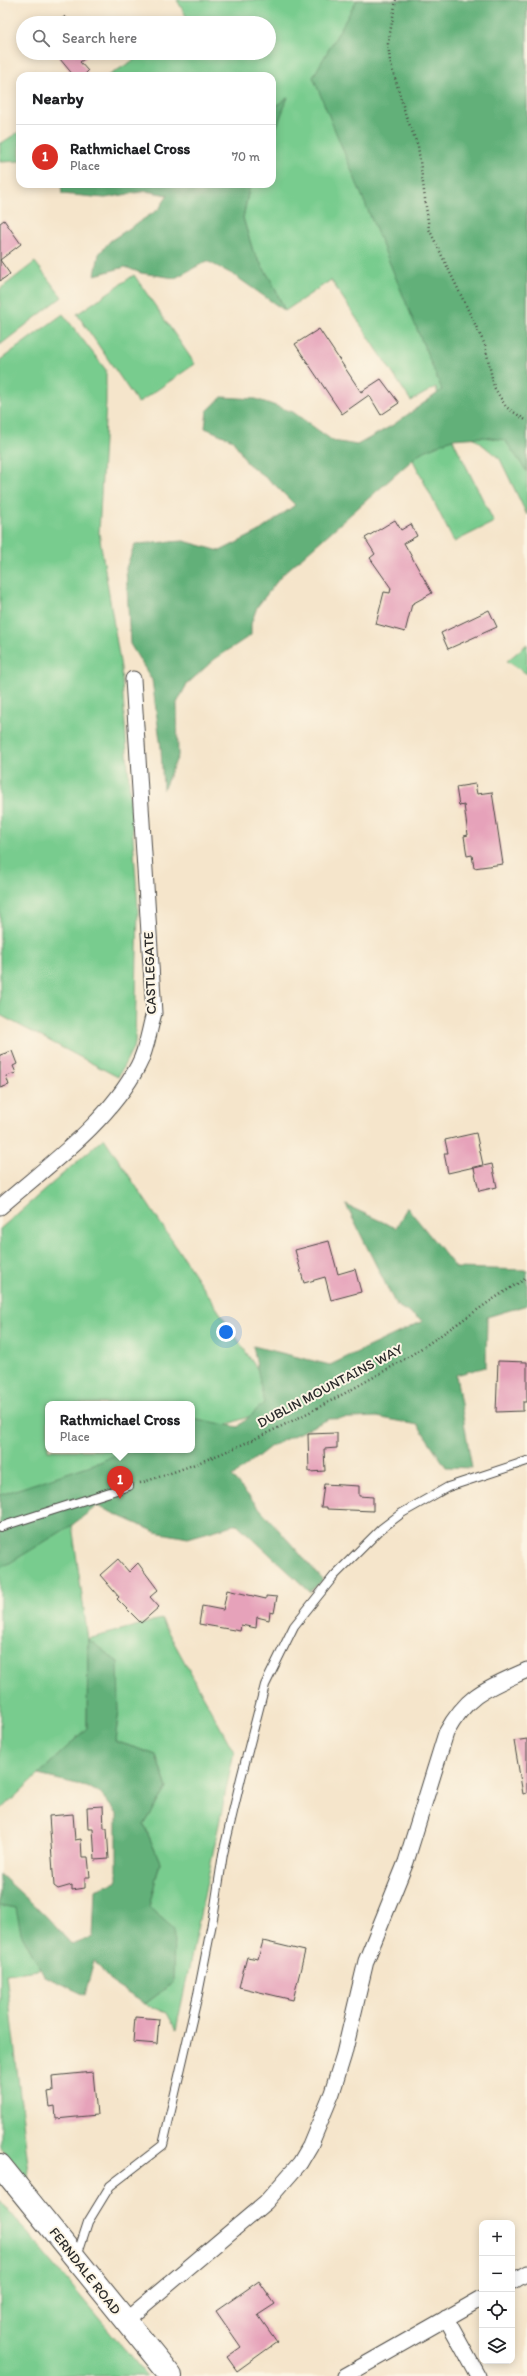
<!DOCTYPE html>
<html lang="en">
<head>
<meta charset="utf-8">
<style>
	body { margin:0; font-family:Itim,sans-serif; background:#f6f6f6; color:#202124 }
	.controls { position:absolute; right:12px; bottom:12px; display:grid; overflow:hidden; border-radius:8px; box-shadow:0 2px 10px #0003 }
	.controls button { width:36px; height:36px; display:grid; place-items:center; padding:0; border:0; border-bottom:1px solid #e0e0e0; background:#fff; color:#202124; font:20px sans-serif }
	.you { position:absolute; left:226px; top:1332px; width:14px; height:14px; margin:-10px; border:3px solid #fff; border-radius:50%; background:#1a73e8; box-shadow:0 0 0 6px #1a73e833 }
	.badge { display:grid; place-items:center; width:26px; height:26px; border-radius:50%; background:#d93025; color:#fff; font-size:13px; font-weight:700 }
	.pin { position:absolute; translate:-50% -33px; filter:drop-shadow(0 1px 2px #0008) }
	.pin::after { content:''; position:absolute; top:21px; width:14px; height:12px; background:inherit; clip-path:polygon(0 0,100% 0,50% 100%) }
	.popup { position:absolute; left:45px; top:1401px; width:150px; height:52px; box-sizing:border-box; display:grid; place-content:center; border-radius:8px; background:#fff; filter:drop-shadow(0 1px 3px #0005); font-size:13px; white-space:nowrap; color:#757577 }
	.popup b { font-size:15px; color:#202124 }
	.popup::after { content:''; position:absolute; left:50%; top:100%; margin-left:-8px; border:8px solid transparent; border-top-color:#fff }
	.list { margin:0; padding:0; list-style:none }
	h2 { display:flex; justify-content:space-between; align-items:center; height:52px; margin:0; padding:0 16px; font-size:17px }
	h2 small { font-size:13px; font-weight:400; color:#757577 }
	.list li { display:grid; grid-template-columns:26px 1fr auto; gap:12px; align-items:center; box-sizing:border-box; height:64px; padding:0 16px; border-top:1px solid #e0e0e0 }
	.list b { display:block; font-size:15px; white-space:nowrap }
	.list p { margin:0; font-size:13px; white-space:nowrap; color:#757577 }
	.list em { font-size:13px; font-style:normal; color:#757577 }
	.icon { flex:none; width:22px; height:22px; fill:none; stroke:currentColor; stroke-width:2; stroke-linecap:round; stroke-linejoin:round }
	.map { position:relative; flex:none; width:527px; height:2376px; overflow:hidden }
	.search { position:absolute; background:#fff; box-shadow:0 2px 10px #0003; left:16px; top:16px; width:260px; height:44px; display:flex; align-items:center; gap:10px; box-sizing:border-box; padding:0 14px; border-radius:22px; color:#757577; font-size:15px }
	.panel { position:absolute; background:#fff; box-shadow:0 2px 10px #0003; left:16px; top:72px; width:260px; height:116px; border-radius:12px }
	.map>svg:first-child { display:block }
</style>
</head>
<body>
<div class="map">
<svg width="527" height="2376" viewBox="0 0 527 2376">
	<rect width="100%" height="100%" fill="#fcf5e5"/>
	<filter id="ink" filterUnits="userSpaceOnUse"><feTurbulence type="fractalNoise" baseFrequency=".025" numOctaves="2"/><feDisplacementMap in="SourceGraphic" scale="8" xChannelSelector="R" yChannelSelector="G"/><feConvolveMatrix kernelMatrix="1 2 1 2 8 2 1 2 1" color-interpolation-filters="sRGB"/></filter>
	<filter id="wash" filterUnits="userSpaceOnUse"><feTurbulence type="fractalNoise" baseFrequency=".012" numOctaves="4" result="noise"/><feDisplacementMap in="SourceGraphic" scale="16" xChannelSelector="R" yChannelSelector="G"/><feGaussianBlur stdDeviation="0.9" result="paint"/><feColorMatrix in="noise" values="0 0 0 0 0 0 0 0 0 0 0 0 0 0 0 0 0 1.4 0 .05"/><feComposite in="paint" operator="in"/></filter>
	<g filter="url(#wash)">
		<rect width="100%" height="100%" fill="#f5e5cb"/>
		<!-- green -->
		<path fill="#78cc8e" stroke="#527c5c" d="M 177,0 L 527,0 L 527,515 L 500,459 L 442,412 L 436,387 L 411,401 L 331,280 L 285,311 L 272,282 L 253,251 L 243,218 L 250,184 L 272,184 L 272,140 L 277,132 L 272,110 L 272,76 L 108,76 L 145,53 L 269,53 L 269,23 L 190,23 Z
			M 20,131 L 20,161 L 0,162 L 0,144 Z
			M 35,262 L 62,297 L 0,345 L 0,289 Z
			M 134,275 L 195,364 L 138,403 L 77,314 Z
			M 63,314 L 106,370 L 106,402 L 99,533 L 121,668 L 138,908 L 135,1044 L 118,1077 L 0,1015 L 0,360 Z
			M 450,434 L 494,522 L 454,542 L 410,454 Z
			M 527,644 L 527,674 L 507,661 Z
			M 104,1138 L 281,1405 L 192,1437 L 192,1404 L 48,1404 L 48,1450 L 158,1450 L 0,1507 L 0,1229 Z
			M 72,1525 L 88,1639 L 161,1619 L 234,1752 L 176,2030 L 167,2013 L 145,2004 L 173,1983 L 149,1907 L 160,1862 L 144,1825 L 167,1788 L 156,1755 L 115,1741 L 119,1710 L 88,1639 L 87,1728 L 0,1811 L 0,1554 Z
			M 0,1892 L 38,1908 L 46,1916 L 39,1970 L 6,1974 L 30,2181 L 0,2146 Z
			M 0,2200 L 147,2376 L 0,2376 Z"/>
		<!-- forest -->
		<path fill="#62b079" stroke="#466e52" d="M 357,0 L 527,0 L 527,472 L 505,440 L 483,437 L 452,439 L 420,453 L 282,575 L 257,607 L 251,624 L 251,635 L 215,659 L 187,684 L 177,703 L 178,756 L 163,790 L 161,748 L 152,680 L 130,644 L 126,568 L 135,544 L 184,541 L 220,551 L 258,532 L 295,505 L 275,485 L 247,463 L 233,440 L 205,428 L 207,411 L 222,397 L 256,399 L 293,412 L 333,441 L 357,445 L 393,425 L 442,390 L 313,77 Z
			M 288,97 L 272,140 L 272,109 Z
			M 61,184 L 250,184 L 243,218 L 253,251 L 272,282 L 285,311 L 234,275 L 207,261 L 175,278 L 141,273 L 125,267 L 95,275 L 99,254 L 110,241 L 159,209 L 168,195 L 146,191 L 105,198 L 62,194 Z
			M 346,1205 L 396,1228 L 407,1207 L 456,1268 L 527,1270 L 527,1305 L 487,1317 L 486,1367 L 456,1375 L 472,1468 L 446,1467 L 418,1425 L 377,1417 L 329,1419 L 271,1446 L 232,1477 L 323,1580 L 310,1592 L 237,1524 L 188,1538 L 156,1532 L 97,1506 L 72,1525 L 0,1569 L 0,1495 L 100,1462 L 125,1450 L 192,1450 L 192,1418 L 238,1427 L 264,1403 L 253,1346 L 330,1365 L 423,1321 L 396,1305 Z
			M 88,1639 L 118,1662 L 119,1710 L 115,1741 L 156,1755 L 167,1788 L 144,1825 L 160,1862 L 149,1907 L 174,1929 L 173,1983 L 145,2004 L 116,1986 L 94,1961 L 85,1995 L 44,1976 L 21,1933 L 16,1908 L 0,1905 L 0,1874 L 46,1916 L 72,1945 L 93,1937 L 95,1890 L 117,1882 L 117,1814 L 100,1793 L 86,1786 L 38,1775 L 87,1728 Z"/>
		<g id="blocks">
			<!-- building -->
			<path fill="#e6a2ba" d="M 65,16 L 71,23 L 57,23 Z
				M 55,53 L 92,53 L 80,62 L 88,71 L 83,76 L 74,76 Z
				M 4,220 L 21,244 L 0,260 L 0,223 Z
				M 0,260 L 10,274 L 0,281 Z
				M 319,329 L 361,392 L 381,379 L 399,403 L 381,415 L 369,395 L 342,414 L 295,344 Z
				M 395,520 L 401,530 L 411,524 L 417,536 L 404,543 L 432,593 L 412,604 L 405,632 L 376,624 L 384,592 L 390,593 L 391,588 L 370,558 L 375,554 L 365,538 Z
				M 489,610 L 497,627 L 448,649 L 441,633 Z
				M 475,784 L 477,794 L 492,792 L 503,864 L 474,868 L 472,855 L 467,856 L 464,836 L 468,835 L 464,805 L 459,806 L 456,787 Z
				M 12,1051 L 17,1064 L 13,1066 L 16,1073 L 6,1076 L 9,1085 L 0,1088 L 0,1055 Z
				M 476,1133 L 483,1165 L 448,1173 L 444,1153 L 448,1153 L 445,1140 Z
				M 492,1164 L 497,1187 L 479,1191 L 474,1168 Z
				M 329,1241 L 338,1274 L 355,1269 L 361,1292 L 331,1300 L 325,1277 L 304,1283 L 295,1250 Z
				M 498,1361 L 527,1362 L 527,1402 L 523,1402 L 523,1411 L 496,1412 Z
				M 337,1433 L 337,1448 L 324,1449 L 325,1471 L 309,1472 L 308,1434 Z
				M 324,1484 L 359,1486 L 359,1496 L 373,1497 L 373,1511 L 327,1509 L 327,1507 L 321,1507 Z
				M 118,1559 L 129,1572 L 138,1563 L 158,1590 L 150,1597 L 159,1607 L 141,1623 L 117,1599 L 119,1597 L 100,1575 Z
				M 227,1590 L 266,1599 L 266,1596 L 277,1597 L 274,1613 L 270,1612 L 269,1620 L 257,1617 L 256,1628 L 241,1625 L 240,1631 L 199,1624 L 202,1606 L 223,1610 Z
				M 527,1739 L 527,1793 L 523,1794 L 514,1741 Z
				M 103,1806 L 104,1828 L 107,1828 L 109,1859 L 95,1860 L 93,1829 L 88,1829 L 87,1807 Z
				M 73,1814 L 75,1840 L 81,1839 L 82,1857 L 88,1857 L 90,1877 L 85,1877 L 85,1888 L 72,1890 L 72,1885 L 58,1889 L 54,1886 L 49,1816 Z
				M 263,1941 L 305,1951 L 293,2000 L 239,1987 L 247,1957 L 258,1959 Z
				M 135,2017 L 159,2019 L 157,2044 L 133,2042 Z
				M 93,2072 L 97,2115 L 56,2119 L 55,2106 L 50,2107 L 48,2092 L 53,2091 L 52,2076 Z
				M 259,2281 L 275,2304 L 258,2315 L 277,2342 L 237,2371 L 227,2357 L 241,2347 L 216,2311 Z"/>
		</g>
	</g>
	<g filter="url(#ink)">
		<use href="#blocks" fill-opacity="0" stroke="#494743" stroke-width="1"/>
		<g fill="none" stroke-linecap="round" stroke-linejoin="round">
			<!-- lane casing -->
			<g stroke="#494743" stroke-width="10">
				<path id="lane" d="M 0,1527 L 129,1486
					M 77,2256 L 88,2222 L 110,2186 L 163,2145 L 198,1994 L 214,1913 L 223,1854 L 241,1778 L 265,1685 L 294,1626 L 334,1576 L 381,1529 L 402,1513 L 448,1487 L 527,1461"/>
			</g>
			<!-- street casing -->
			<g stroke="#494743" stroke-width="17">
				<path id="street" d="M 0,1207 C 48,1165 108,1123 138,1066 C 147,1050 149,1030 154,1013 L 133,679
					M 512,2282 L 527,2273
					M 446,2318 L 478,2376
					M 125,2321 L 266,2202 L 300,2163 L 310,2146 L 332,2093 L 344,2054 L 366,1961 L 406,1862 L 446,1733 C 468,1693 488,1688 527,1670
					M 345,2376 L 482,2298"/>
			</g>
			<!-- secondary casing -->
			<g stroke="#494743" stroke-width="24">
				<path id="secondary" d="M 0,2165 L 171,2376"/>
			</g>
			<!-- path -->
			<path stroke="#494743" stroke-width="2.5" stroke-dasharray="1 3" stroke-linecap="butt" d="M 396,0 L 388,44 L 390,61 L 406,116 L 418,146 L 429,229 L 485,345 L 494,387 L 506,407 L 527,421
				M 140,1483 C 232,1455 320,1409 403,1360 C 445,1334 484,1303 527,1278"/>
			<!-- lane -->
			<use href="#lane" stroke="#fff" stroke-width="8"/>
			<!-- street -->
			<use href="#street" stroke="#fff" stroke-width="15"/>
			<!-- secondary -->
			<use href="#secondary" stroke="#fff" stroke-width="22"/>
		</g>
	</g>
	<g text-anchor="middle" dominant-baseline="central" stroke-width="4" stroke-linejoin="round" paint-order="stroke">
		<!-- street labels -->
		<g font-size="14" fill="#2b2b2b" stroke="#fcf5e5">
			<text transform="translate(150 973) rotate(-92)">CASTLEGATE</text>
			<text transform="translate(330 1386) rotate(-28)">DUBLIN MOUNTAINS WAY</text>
			<text transform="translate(85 2271) rotate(52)">FERNDALE ROAD</text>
		</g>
	</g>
</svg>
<div class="controls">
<button>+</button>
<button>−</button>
<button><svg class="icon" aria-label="locate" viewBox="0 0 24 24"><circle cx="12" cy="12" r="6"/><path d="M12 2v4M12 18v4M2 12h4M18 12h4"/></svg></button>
<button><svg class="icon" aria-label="layers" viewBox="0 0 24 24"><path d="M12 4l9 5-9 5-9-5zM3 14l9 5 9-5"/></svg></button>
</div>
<div class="you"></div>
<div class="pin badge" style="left:120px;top:1499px">1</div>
<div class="popup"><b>Rathmichael Cross</b>Place</div>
<div class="search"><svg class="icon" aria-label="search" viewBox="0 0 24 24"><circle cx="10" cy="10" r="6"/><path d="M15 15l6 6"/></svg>Search here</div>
<section class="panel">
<h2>Nearby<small></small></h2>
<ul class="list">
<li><span class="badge">1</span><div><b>Rathmichael Cross</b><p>Place</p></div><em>70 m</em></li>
</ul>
</section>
</div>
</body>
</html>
